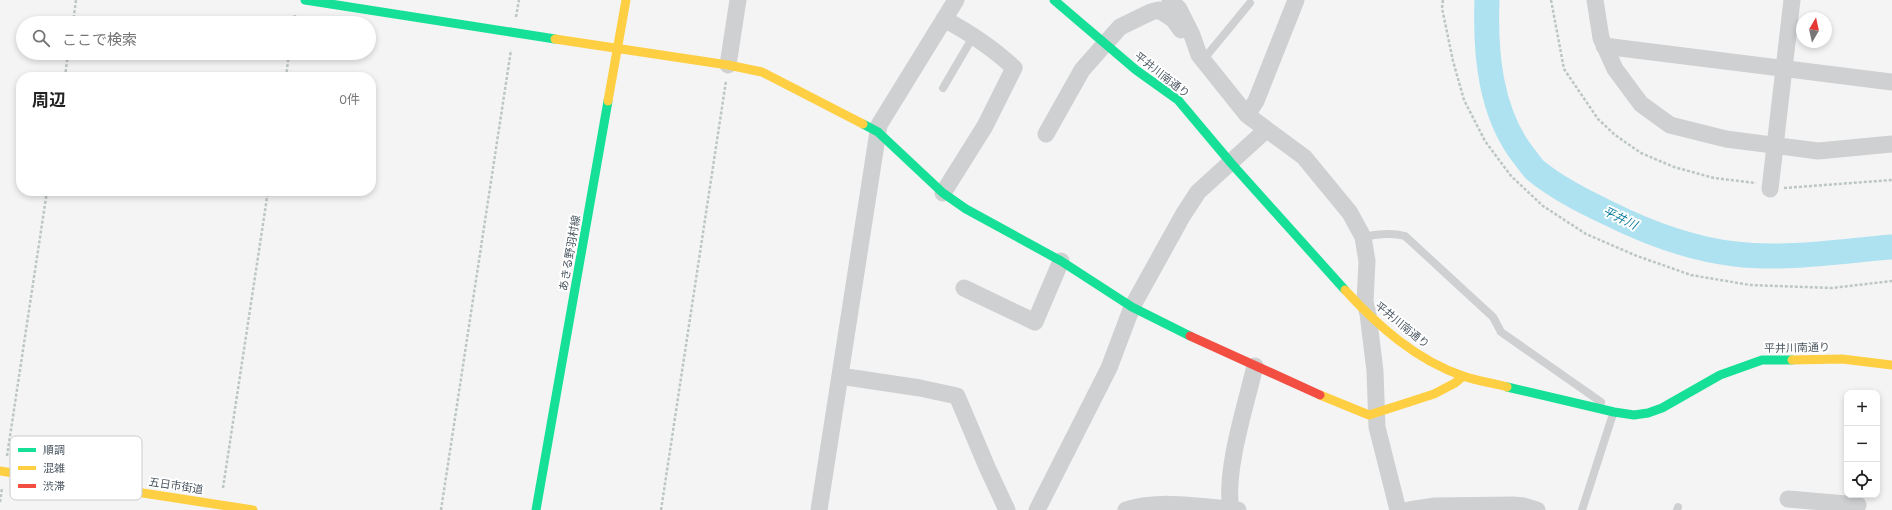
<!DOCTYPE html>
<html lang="ja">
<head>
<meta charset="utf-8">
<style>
	body { margin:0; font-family:Karla,"Noto Sans JP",sans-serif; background:#f6f6f6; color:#222 }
	.controls { position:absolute; right:12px; bottom:12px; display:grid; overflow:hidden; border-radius:8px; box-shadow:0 2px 6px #0003 }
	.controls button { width:36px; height:36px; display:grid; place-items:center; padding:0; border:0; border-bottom:1px solid #e0e0e0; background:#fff; color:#222; font:20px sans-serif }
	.compass { position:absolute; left:1796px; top:12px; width:36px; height:36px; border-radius:50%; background:#fff; box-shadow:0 2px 6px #0003; rotate:9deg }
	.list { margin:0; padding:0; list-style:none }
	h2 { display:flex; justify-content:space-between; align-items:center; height:52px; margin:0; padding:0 16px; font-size:17px }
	h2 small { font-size:13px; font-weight:400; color:#767676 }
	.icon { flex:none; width:22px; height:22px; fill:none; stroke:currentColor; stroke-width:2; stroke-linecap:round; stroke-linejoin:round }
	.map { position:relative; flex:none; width:1892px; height:510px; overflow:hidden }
	.search { position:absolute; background:#fff; box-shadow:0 2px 6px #0003; left:16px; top:16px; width:360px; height:44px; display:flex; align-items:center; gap:10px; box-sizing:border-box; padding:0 14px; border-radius:22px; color:#767676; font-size:15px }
	.panel { position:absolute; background:#fff; box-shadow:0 2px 6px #0003; left:16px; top:72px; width:360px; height:124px; border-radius:16px }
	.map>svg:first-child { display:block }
</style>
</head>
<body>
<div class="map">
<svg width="1892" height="510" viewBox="0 0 1892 510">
	<rect width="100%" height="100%" fill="#f4f4f4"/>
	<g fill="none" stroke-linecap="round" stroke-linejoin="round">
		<!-- river -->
		<path stroke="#aee2f0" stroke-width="25" d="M 1487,0 C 1485,53 1490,113 1524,156 C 1528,161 1531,166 1535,170 C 1557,188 1583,201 1608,213 C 1646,232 1692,249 1735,254 C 1787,260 1840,251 1892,247"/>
		<!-- path -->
		<path stroke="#bcc7c4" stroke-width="2.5" stroke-dasharray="3 2" stroke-linecap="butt" d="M 1443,0 L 1442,8 L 1453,61 L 1464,100 L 1485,141 L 1511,176 L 1543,206 L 1586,234 L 1637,256 L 1691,275 L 1750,285 L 1832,288 L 1892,281
			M 1551,0 L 1564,69 L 1598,119 L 1615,135 L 1641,153 L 1674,167 L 1714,178 L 1756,183
			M 516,17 L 519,0
			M 73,23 L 76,0
			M 294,23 L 295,14
			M 65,77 L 68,53
			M 286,77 L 289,53
			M 1784,188 L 1892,180
			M 7,456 L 47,191
			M 223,488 L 268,191
			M 0,502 L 2,488
			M 441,510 L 511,50
			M 661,510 L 726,81"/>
		<!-- lane -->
		<path stroke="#ced0d2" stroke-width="8" d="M 1203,60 L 1250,3
			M 943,88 L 974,35
			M 1363,237 C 1377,234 1391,232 1405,236 L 1493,317 L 1501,332 L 1601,402
			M 1582,510 L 1613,414
			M 1677,510 L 1678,507"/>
		<!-- street -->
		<path stroke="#ced0d2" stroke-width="17" d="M 1170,0 L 1179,9 L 1192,35 L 1199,55 L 1247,115 L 1304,157 L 1350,213 L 1363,237 L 1367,261 L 1365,302 L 1368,314 L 1375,371 L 1377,427 L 1398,510
			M 1595,0 L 1601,38 L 1615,69 L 1641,104 L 1670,125 L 1726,139 L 1818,151 L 1892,144
			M 1604,46 L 1892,82
			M 728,65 L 738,0
			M 1247,115 L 1256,101 L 1296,0
			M 1046,134 L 1082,70 L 1120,27 L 1151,12 L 1159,10 L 1173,19 L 1181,30
			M 1770,189 L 1792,0
			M 943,193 L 985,126 L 1014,68 C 993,48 970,33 944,19
			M 964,288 L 1035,322 L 1061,261
			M 840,376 L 920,388 L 957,396 L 987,467 L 1007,510
			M 1788,499 L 1858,505
			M 819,510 L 879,125 L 956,0
			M 1037,510 L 1109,368 L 1132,307 L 1183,215 L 1198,192 L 1266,130
			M 1126,510 C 1159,499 1203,507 1238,510
			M 1231,510 C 1224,471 1246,405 1255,366
			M 1409,510 L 1435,506 L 1513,505 L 1524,506 L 1537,510"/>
		<!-- fast -->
		<path stroke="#16e098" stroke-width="9" d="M 305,0 L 555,39
			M 1054,0 L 1136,70 L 1178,100 L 1231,163 L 1345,290
			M 863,124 L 878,132 L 943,193 L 966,209 L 1061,261 L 1132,307 L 1190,336
			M 1507,387 L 1614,412 L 1634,415 L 1648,413 L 1662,408 L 1720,375 L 1762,360 L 1792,360
			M 536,510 L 608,101"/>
		<!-- slow -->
		<path stroke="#ffcf43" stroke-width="9" d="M 555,39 L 728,65 L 762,72 L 863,124
			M 608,101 L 626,0
			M 1345,290 C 1378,326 1416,360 1463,376 C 1477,381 1493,383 1507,387
			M 1792,360 L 1842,359 L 1892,365
			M 1320,395 L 1369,415 L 1434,394 L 1455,383 L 1463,376
			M 0,471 L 253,510"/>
		<!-- jam -->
		<path stroke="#f24e42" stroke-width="9" d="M 1190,336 L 1320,395"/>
	</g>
	<g text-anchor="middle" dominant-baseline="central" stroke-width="4" stroke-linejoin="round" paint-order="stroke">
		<!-- street labels -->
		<g font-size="11" fill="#4a5661" stroke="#fff">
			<text transform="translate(1162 75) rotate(38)">平井川南通り</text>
			<text transform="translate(570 253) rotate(-80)">あきる野羽村線</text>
			<text transform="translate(1402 325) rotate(39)">平井川南通り</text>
			<text transform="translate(1797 348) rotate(-1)">平井川南通り</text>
			<text transform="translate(176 486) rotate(9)">五日市街道</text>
		</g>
		<!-- water labels -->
		<g font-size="12" font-style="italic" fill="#0c7c9b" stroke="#fff">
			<text transform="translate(1620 218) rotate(26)">平井川</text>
		</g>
	</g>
	<!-- legend -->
	<rect x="10" y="436" width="132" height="64" rx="6" fill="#fff" stroke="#c9ccd0" stroke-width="1"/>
	<rect x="18" y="448" width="18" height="4" fill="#16e098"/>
	<rect x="18" y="466" width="18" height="4" fill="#ffcf43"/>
	<rect x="18" y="484" width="18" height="4" fill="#f24e42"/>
	<g font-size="11" fill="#4a5661">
		<text x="43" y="454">順調</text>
		<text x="43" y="472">混雑</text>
		<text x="43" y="490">渋滞</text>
	</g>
</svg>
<div class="controls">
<button>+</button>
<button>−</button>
<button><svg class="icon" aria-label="locate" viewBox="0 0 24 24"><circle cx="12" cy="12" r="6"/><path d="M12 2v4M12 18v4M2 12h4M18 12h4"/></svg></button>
</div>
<svg class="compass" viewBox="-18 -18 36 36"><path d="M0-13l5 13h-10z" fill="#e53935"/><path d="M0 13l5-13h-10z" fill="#767676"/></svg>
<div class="search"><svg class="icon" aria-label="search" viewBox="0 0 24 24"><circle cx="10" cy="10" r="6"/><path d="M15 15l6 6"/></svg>ここで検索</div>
<section class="panel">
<h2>周辺<small>0件</small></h2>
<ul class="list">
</ul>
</section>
</div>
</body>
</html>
